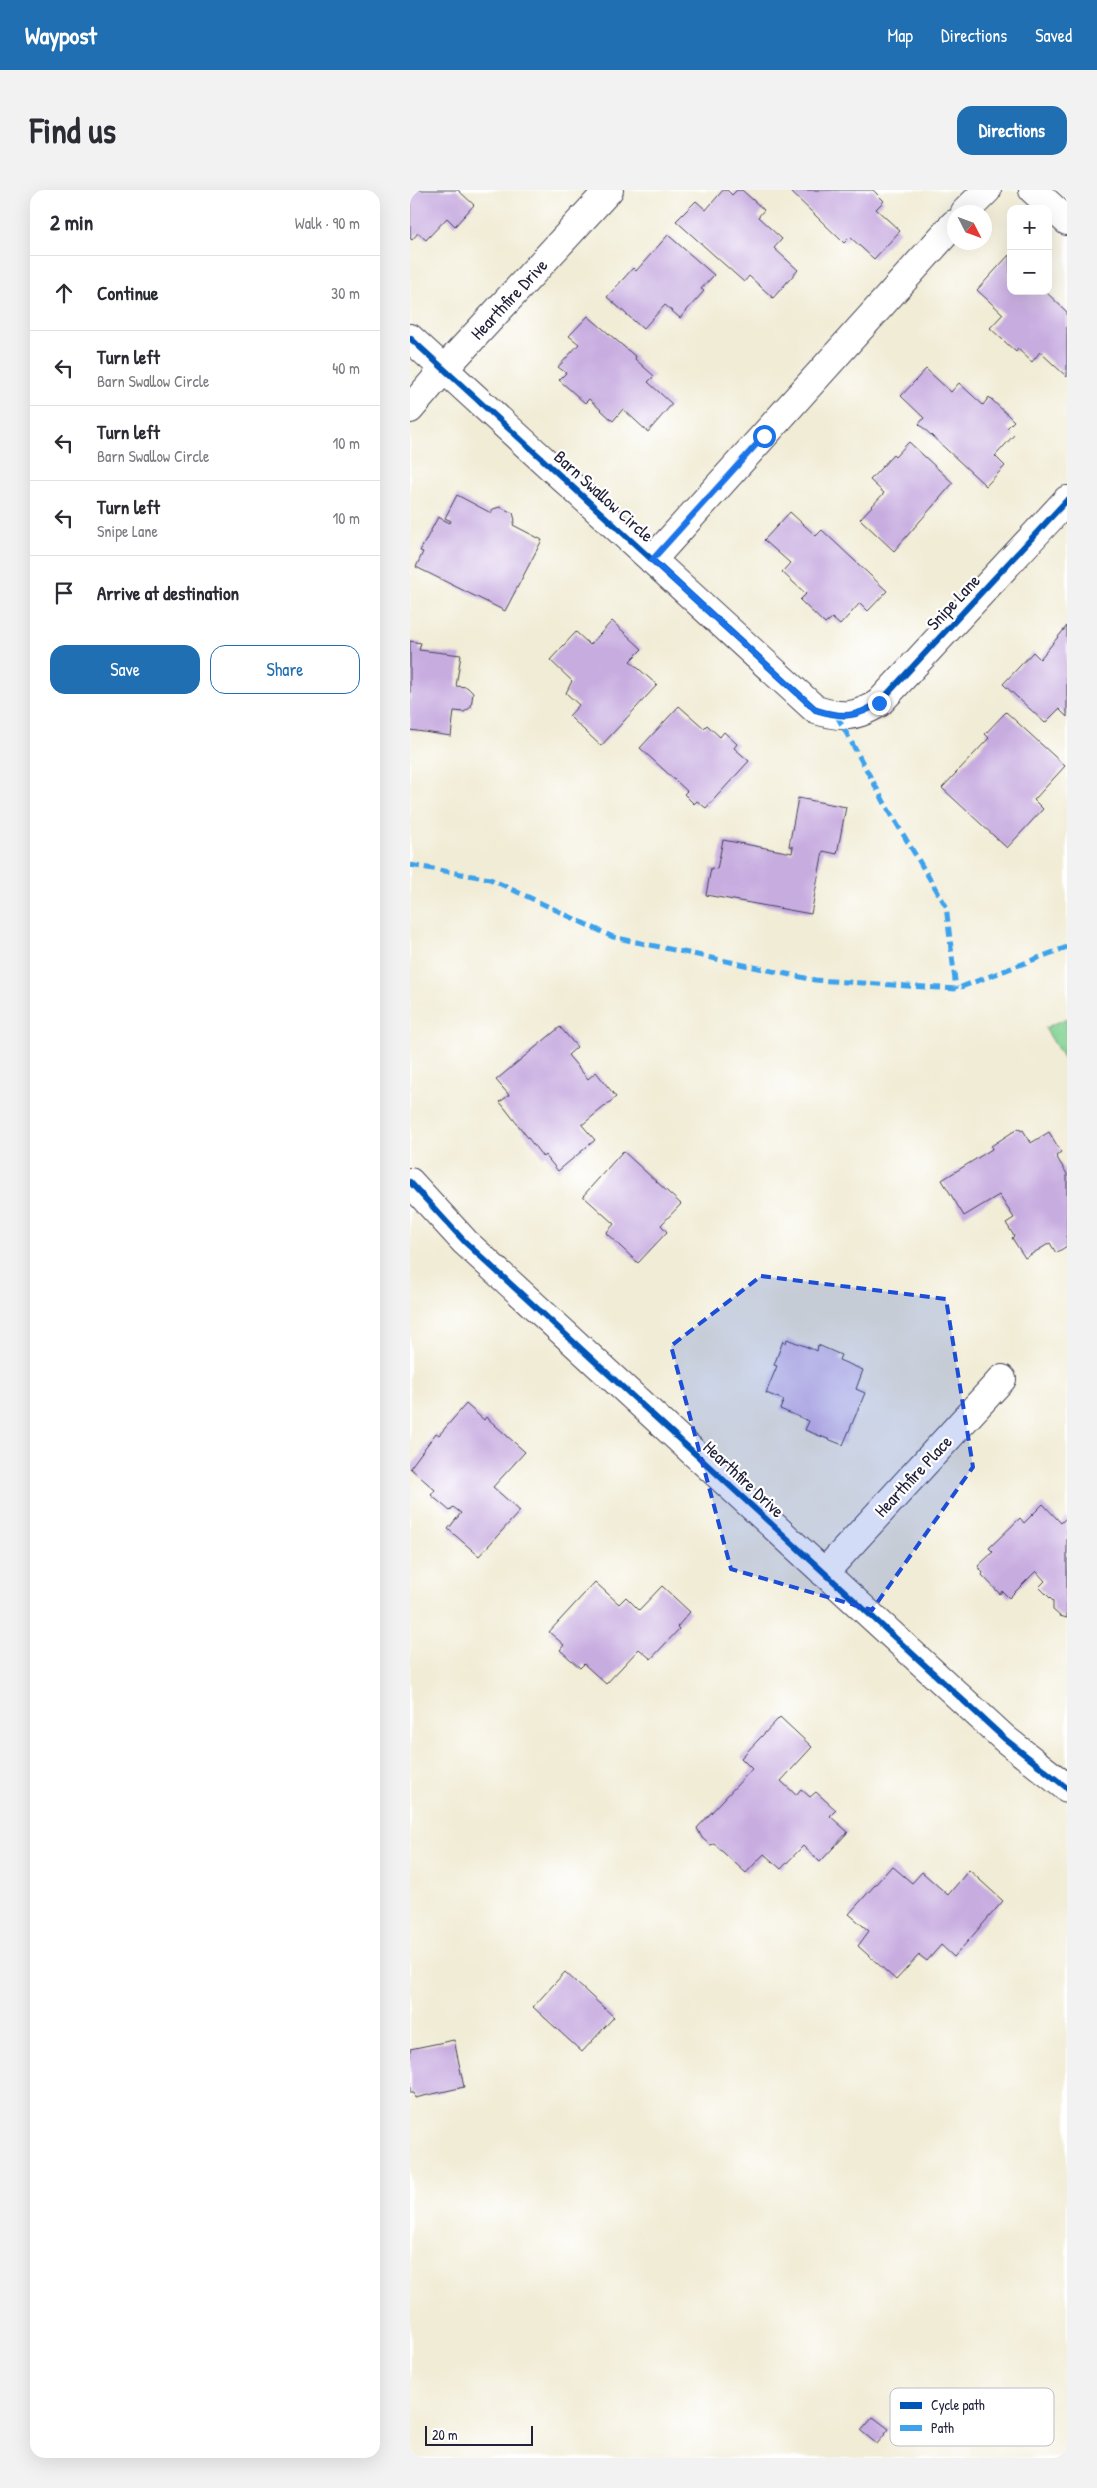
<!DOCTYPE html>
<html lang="en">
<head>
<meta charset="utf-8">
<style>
	body { margin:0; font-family:"Patrick Hand",sans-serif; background:#f2f2f3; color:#2b2b33 }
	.controls { position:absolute; right:15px; top:15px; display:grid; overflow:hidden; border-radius:10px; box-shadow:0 5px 20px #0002 }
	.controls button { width:45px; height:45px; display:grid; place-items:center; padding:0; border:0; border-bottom:1px solid #e1e1e2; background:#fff; color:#2b2b33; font:25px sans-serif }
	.compass { position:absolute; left:537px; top:15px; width:45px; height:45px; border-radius:50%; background:#fff; box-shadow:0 5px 20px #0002; rotate:132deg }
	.scale { position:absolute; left:15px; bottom:12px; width:108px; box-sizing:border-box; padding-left:5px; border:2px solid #22223b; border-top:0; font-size:14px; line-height:18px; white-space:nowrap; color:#22223b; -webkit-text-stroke:4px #fff; paint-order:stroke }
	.stop { position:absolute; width:15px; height:15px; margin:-11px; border:4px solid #1a73e8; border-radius:50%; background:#fff }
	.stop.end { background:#1a73e8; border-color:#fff; box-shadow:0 1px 5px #0008 }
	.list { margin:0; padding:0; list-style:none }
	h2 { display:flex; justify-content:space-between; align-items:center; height:65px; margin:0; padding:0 20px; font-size:21px }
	h2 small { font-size:16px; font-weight:400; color:#7c7c81 }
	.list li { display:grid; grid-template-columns:32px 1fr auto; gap:15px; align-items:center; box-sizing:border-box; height:75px; padding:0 20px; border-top:1px solid #e1e1e2 }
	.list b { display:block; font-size:19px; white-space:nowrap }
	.list p { margin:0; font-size:16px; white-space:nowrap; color:#7c7c81 }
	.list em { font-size:16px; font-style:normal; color:#7c7c81 }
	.actions { display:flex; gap:10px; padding:15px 20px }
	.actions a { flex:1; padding:11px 0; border:1px solid #1f6fb2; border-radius:15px; text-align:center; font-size:18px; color:#1f6fb2 }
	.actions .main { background:#1f6fb2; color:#fff }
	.icon { flex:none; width:28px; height:28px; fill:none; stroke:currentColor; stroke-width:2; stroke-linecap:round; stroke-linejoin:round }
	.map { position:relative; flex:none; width:657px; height:2268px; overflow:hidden; border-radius:15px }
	header { display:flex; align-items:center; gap:30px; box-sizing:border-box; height:70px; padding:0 25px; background:#1f6fb2; color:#fff }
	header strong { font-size:24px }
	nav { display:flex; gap:28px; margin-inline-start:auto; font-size:18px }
	.intro { display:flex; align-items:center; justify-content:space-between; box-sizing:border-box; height:120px; padding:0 30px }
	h1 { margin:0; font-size:35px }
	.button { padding:12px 22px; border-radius:15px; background:#1f6fb2; color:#fff; font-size:18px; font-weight:700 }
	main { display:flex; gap:30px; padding:0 30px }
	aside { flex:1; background:#fff; border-radius:15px; box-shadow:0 5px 20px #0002 }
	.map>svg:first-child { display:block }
</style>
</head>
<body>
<header>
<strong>Waypost</strong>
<nav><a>Map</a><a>Directions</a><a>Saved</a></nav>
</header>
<div class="intro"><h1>Find us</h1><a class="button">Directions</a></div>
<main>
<aside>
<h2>2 min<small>Walk · 90 m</small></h2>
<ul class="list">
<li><svg class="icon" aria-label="ahead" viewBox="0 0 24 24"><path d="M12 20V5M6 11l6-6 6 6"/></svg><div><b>Continue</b></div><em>30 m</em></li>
<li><svg class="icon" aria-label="left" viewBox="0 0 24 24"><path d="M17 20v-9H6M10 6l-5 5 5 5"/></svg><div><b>Turn left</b><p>Barn Swallow Circle</p></div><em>40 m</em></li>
<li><svg class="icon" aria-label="left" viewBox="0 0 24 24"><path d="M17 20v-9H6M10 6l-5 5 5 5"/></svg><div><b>Turn left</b><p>Barn Swallow Circle</p></div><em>10 m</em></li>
<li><svg class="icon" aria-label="left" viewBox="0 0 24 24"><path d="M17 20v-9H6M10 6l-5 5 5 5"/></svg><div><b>Turn left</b><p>Snipe Lane</p></div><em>10 m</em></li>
<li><svg class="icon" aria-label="arrive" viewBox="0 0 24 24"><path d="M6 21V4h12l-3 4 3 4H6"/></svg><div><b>Arrive at destination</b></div></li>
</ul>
<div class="actions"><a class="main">Save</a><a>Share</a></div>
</aside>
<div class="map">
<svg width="657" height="2268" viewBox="0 0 657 2268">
	<rect width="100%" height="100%" fill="#fff"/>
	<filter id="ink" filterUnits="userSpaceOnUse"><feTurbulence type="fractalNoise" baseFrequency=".02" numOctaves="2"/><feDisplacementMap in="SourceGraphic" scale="10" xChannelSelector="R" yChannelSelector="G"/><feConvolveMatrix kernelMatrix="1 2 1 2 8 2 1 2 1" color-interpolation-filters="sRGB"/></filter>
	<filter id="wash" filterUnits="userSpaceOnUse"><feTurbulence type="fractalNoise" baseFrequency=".0096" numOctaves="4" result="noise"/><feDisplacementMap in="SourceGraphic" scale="20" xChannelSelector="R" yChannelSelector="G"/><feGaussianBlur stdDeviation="1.12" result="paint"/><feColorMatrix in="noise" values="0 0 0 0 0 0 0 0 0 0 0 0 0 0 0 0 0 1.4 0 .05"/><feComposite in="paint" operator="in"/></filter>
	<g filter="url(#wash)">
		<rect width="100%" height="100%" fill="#f1ecd5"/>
		<!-- green -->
		<path fill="#81d192" stroke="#527a66" d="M 657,828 L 657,874 L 635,838 Z"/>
		<g id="blocks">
			<!-- building -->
			<path fill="#c7ace0" d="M 0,0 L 48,0 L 64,15 L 45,36 L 37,28 L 16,50 L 8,43 L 2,50 L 0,48 Z
				M 313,0 L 317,0 L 322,5 L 327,0 L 332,0 L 354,20 L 348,27 L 372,49 L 364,58 L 388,80 L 363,108 L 339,86 L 334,92 L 266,31 L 286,11 L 296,20 Z
				M 379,0 L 463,0 L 474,11 L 466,19 L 490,41 L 464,69 L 440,47 L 434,53 Z
				M 258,45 L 304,85 L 291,99 L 294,101 L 270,128 L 255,115 L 233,139 L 197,107 L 223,78 L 226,81 Z
				M 599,65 L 601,101 L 635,101 L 657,122 L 657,187 L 630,162 L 622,172 L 608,159 L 606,162 L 580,138 L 593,124 L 567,100 Z
				M 178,126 L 226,167 L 225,169 L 244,186 L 238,192 L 262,214 L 238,242 L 213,219 L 203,231 L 179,209 L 175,213 L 149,190 L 156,183 L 148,177 L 169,154 L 159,146 Z
				M 516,179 L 541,202 L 549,193 L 573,215 L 579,207 L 604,231 L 597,238 L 604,245 L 585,266 L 595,276 L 576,296 L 509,234 L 514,228 L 491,206 Z
				M 499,252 L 543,293 L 484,361 L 450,329 L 474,303 L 460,290 L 483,265 L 485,267 Z
				M 47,305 L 81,323 L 83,319 L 90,317 L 103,323 L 105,330 L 103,335 L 132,350 L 95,421 L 6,377 L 13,362 L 10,361 L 28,327 L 40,333 L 41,331 L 35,328 Z
				M 380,322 L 406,346 L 412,340 L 477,401 L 458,421 L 450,413 L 430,435 L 422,428 L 415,434 L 390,410 L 396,404 L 372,382 L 380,373 L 354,350 Z
				M 202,431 L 232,459 L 220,471 L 247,495 L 191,556 L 159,526 L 169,515 L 156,503 L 162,491 L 140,470 L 166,442 L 180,455 Z
				M 657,436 L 657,527 L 649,519 L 635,533 L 593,494 L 623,462 L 630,469 Z
				M 0,451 L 11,453 L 9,460 L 51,465 L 46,496 L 57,497 L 63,503 L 61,517 L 54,522 L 44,521 L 41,546 L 0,540 Z
				M 269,516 L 294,538 L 297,535 L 310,547 L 314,542 L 327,554 L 324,558 L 339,571 L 296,618 L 287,611 L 284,614 L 274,604 L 277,601 L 230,558 Z
				M 596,522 L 655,576 L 624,610 L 633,619 L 597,658 L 532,598 L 579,548 L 575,544 Z
				M 388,608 L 436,617 L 427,664 L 413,661 L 401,724 L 296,705 L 301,678 L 307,679 L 313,650 L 382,663 L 383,657 L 379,656 Z
				M 150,837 L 167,857 L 158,865 L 178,889 L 186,882 L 206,907 L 172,935 L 185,950 L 148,981 L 135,965 L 133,967 L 90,912 L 99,905 L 86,890 Z
				M 609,938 L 611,941 L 613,940 L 621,953 L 639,942 L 651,962 L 646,966 L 657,984 L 657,1056 L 646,1063 L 640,1053 L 615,1068 L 602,1048 L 604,1046 L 596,1033 L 604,1028 L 589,1005 L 554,1026 L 532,990 L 582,959 L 581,956 Z
				M 213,961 L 271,1014 L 251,1035 L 257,1042 L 228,1073 L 196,1043 L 204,1034 L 173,1006 Z
				M 377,1149 L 407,1161 L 408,1155 L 431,1165 L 429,1170 L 453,1180 L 446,1199 L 455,1203 L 433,1255 L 395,1240 L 399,1231 L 370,1219 L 374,1210 L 356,1203 L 367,1176 L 364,1175 L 373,1151 L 376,1153 Z
				M 56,1214 L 74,1230 L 76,1227 L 115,1262 L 83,1297 L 110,1321 L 69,1366 L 38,1339 L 51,1323 L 43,1317 L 40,1321 L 21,1305 L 25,1300 L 0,1278 L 26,1243 L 29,1245 Z
				M 633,1314 L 651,1333 L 657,1327 L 657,1428 L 650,1426 L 643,1420 L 643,1411 L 629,1397 L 635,1391 L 626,1381 L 599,1408 L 592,1401 L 590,1404 L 572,1385 L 573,1383 L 568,1376 L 583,1362 L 579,1358 L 610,1328 L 614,1333 Z
				M 185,1392 L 209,1414 L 216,1407 L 229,1420 L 252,1396 L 280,1422 L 267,1437 L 269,1439 L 241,1469 L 229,1459 L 196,1494 L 174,1474 L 170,1478 L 150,1460 L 154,1455 L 139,1442 Z
				M 370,1527 L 402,1557 L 371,1591 L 386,1605 L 391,1599 L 400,1607 L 406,1602 L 426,1620 L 420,1626 L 438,1642 L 410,1672 L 393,1656 L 371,1679 L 354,1664 L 336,1683 L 304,1654 L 300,1655 L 292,1648 L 287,1638 L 342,1579 L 331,1568 Z
				M 482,1676 L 502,1693 L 512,1682 L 538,1705 L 559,1680 L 593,1711 L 544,1767 L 531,1755 L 517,1771 L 509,1765 L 486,1790 L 448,1756 L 459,1741 L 439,1724 Z
				M 155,1782 L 204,1827 L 172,1862 L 123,1817 Z
				M 44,1850 L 54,1897 L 5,1908 L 4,1903 L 0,1903 L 0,1859 Z
				M 463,2227 L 479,2239 L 467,2254 L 451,2241 Z"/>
		</g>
	</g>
	<g filter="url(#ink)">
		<use href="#blocks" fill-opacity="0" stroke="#414052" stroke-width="1"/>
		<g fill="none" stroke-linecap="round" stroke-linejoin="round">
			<!-- minor casing -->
			<g stroke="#414052" stroke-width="30">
				<path id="minor" d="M 623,0 L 657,31
					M 555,22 L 577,0
					M 0,148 L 406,520 C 432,528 445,528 469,513 L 657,310
					M 0,219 L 34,179 L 199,0
					M 242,370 L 544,34
					M 0,992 L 55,1052 L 595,1549 L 657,1598
					M 414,1383 L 592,1189"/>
			</g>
			<!-- minor -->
			<use href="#minor" stroke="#fff" stroke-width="28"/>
			<!-- quiet -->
			<path stroke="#3ea2ec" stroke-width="5" stroke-dasharray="10 5" stroke-linecap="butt" d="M 427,526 L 478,619 L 536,716 L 546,799
				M 0,675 L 80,689 L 203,747 L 405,790 L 546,799 L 657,757"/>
			<!-- cycleway casing -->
			<g stroke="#fff" stroke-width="9">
				<path id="cycleway" d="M 0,148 L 406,520 C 432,528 445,528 469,513 L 657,310
					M 0,992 L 55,1052 L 595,1549 L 657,1598"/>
			</g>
			<!-- cycleway -->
			<use href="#cycleway" stroke="#0057b8" stroke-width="6"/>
		</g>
	</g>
	<g fill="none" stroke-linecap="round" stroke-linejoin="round" filter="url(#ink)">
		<!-- route -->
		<path stroke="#1a73e8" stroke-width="6" d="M 354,246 L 242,370 L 406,520 C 432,528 445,528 469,513"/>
	</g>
	<!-- marked area -->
	<path fill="#1d4ed8" fill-opacity="0.2" stroke="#1d4ed8" stroke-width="4" stroke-dasharray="10 6" stroke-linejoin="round" d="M 351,1086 L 536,1109 L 563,1277 L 462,1420 L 321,1379 L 261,1156 Z"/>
	<g text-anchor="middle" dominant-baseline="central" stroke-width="4.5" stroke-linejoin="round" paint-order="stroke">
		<!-- street labels -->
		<g font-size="18" fill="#22223b" stroke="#fff">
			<text transform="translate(99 109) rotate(-47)">Hearthfire Drive</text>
			<text transform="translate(194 306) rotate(42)">Barn Swallow Circle</text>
			<text transform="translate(543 412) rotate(-47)">Snipe Lane</text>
			<text transform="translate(503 1286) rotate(-47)">Hearthfire Place</text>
			<text transform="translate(334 1289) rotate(43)">Hearthfire Drive</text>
		</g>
	</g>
	<!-- legend -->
	<rect x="480" y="2198" width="164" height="58" rx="8" fill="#fff" stroke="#bdbdc4" stroke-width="1"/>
	<rect x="490" y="2212" width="22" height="7" fill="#0057b8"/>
	<rect x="490" y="2235" width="22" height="6" fill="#3ea2ec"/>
	<g font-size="14" fill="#22223b">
		<text x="521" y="2220">Cycle path</text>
		<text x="521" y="2243">Path</text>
	</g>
</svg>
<div class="controls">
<button>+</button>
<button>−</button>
</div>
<svg class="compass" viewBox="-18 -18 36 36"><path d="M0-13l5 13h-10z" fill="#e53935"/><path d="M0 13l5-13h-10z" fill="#7c7c81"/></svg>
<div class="scale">20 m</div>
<div class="stop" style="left:354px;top:246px"></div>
<div class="stop end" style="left:469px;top:513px"></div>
</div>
</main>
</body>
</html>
